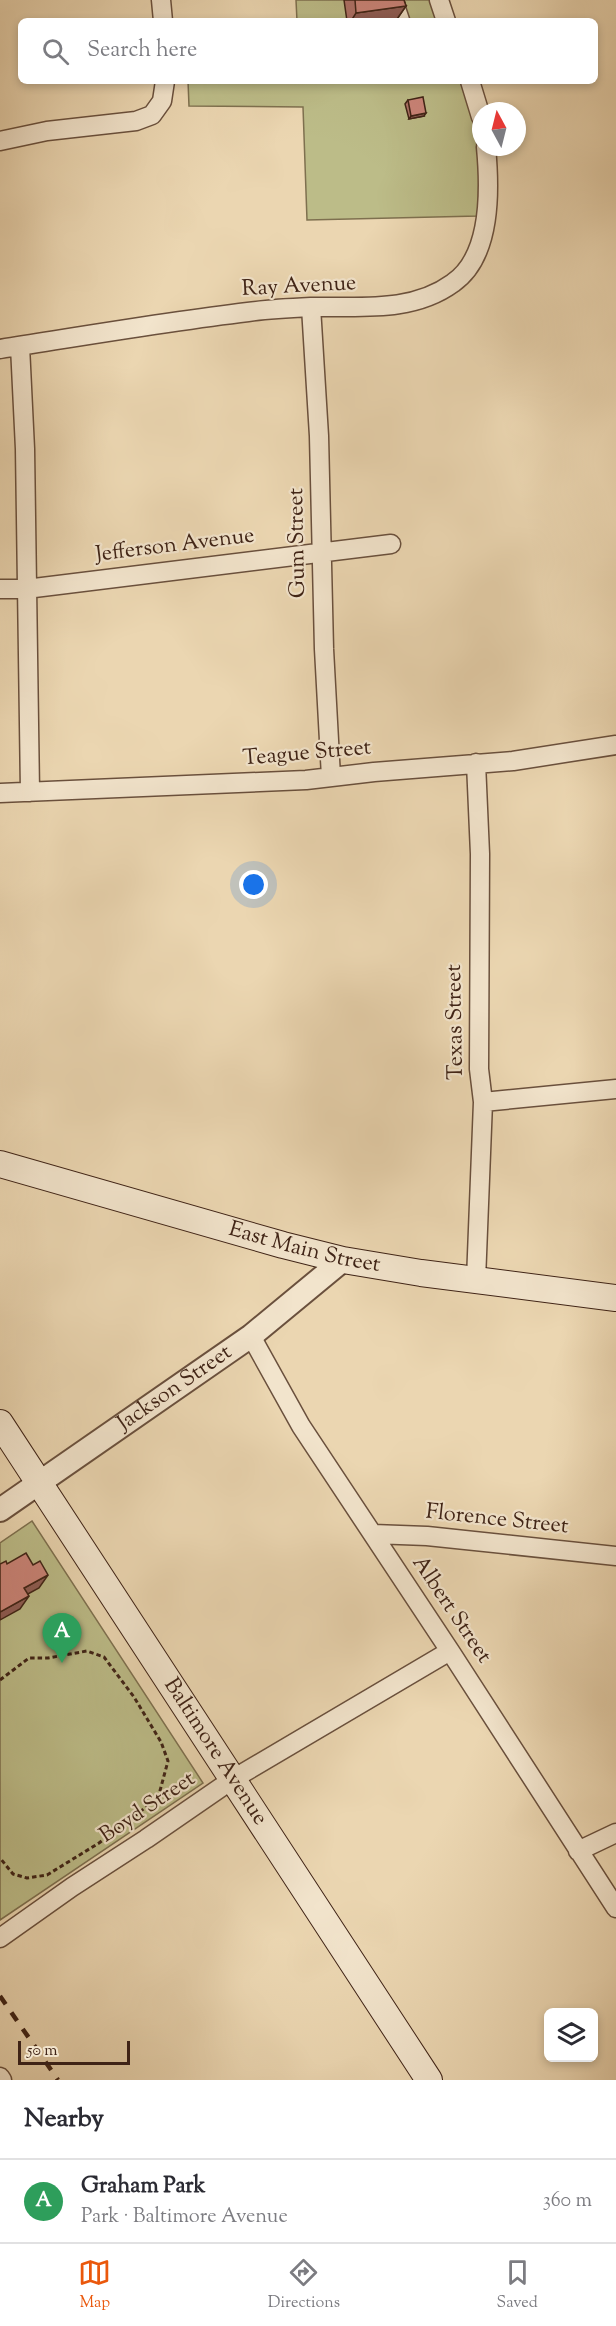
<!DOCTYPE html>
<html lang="en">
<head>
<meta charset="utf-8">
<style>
	body { margin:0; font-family:"Sorts Mill Goudy",serif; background:#f7f7f7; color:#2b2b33 }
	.controls { position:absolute; right:18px; bottom:18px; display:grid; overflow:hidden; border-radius:9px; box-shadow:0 3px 9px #0003 }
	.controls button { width:54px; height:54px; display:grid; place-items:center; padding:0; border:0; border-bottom:2px solid #e1e1e2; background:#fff; color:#2b2b33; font:30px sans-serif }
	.compass { position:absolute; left:472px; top:102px; width:54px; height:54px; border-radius:50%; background:#fff; box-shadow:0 3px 9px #0003; rotate:353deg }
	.scale { position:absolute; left:18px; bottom:15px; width:112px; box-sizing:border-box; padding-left:6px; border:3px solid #3f2316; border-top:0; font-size:16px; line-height:21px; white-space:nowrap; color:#3f2316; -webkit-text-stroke:4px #f2e4cc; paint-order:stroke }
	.you { position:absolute; left:254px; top:885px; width:21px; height:21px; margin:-15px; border:4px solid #fff; border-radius:50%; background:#1a73e8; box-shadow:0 0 0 9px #1a73e833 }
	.badge { display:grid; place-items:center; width:39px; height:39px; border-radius:50%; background:#ea580c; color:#fff; font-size:20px; font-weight:700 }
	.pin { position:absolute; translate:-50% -50px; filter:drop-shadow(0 2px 3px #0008) }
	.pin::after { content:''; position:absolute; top:32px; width:21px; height:18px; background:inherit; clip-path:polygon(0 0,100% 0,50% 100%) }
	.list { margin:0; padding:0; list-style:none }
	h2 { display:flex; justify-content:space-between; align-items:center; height:78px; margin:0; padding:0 24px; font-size:26px }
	h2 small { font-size:20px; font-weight:400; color:#7c7c81 }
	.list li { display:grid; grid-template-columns:39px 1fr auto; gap:18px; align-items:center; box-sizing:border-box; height:84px; padding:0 24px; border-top:2px solid #e1e1e2 }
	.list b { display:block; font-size:22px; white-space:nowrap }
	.list p { margin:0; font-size:20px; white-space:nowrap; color:#7c7c81 }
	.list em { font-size:20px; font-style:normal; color:#7c7c81 }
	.icon { flex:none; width:33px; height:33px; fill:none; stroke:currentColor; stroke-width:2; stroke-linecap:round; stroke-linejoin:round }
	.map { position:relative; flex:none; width:616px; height:2080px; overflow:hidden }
	.search { position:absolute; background:#fff; box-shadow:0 3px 9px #0003; left:18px; right:18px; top:18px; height:66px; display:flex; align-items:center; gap:15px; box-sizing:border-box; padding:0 21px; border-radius:9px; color:#7c7c81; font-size:22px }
	.sheet { height:162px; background:#fff }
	nav { display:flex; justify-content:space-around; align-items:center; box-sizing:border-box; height:84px; border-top:2px solid #e1e1e2; background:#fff; font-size:16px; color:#7c7c81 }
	nav a { display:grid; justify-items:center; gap:3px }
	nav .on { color:#ea580c }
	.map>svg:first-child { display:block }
</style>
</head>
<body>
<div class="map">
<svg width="616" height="2080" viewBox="0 0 616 2080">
	<rect width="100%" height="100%" fill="#ebd6b1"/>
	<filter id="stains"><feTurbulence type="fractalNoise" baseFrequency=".00333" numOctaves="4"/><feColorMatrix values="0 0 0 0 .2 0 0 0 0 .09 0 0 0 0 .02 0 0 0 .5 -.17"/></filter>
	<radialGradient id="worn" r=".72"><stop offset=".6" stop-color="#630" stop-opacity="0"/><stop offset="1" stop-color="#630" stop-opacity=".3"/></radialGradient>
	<!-- green -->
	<path fill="#bcbc88" stroke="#7e704f" stroke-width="1.5" d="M 296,0 L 431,0 L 438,21 L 297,21 Z
		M 188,81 L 461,81 L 475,129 L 479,168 L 478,216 L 307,220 L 303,107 L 189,106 Z
		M 32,1521 L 203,1783 L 0,1920 L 0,1543 Z"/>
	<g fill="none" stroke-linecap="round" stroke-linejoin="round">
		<!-- service casing -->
		<g stroke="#6a503d" stroke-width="12">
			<path id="service" d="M 398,0 L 405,21"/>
		</g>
		<!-- minor casing -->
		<g stroke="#6a503d" stroke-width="21">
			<path id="minor" d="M 161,0 L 163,21
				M 439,0 L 446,21
				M 470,81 L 481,117
				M 0,141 L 47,131 L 136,121 L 152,115 L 162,101 L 165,81
				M 311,307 L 319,436 L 324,649 L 331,777
				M 20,346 L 25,449 L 30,792
				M 0,349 C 83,336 165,322 248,312 C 269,309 291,308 312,307 C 360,306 412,313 453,283 C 492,256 490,189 486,147
				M 0,589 L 26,589 L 391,544
				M 0,793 L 306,780 L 374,772 L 513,761 L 616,745
				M 483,1102 L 616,1089
				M 476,1280 L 483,1102 L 479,1069 L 480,854 L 476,763
				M 251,1336 L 301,1426 L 450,1651 L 616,1908
				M 373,1534 L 427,1536 L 616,1556
				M 578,1851 L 616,1833
				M 0,1938 L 72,1887 L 146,1839 L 233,1779 L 450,1651
				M 0,2077 L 2,2080"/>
		</g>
		<!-- tertiary casing -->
		<g stroke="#6a503d" stroke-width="26">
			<g id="tertiary">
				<path id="s1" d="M 0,1510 L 251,1336 L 343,1260"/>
			</g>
		</g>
		<!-- secondary casing -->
		<g stroke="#3f2316" stroke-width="28">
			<g id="secondary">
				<path id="s2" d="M 0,1164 L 283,1245 L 343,1260 L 421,1273 L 616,1298"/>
				<path id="s3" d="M 0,1423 L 429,2080"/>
			</g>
		</g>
		<!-- path -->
		<path stroke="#3f2316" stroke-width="3" stroke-dasharray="4.5 3" stroke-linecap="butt" d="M 0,1680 L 29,1658 L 48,1658 L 87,1651 L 104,1657 L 134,1697 L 161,1742 L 168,1761 L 158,1798 L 99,1843 L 47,1875 L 27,1878 L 13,1874 L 0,1858"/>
		<!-- service -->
		<use href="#service" stroke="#f2e4cc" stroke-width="9"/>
		<!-- minor -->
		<use href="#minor" stroke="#f2e4cc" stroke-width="18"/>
		<!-- tertiary -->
		<use href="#tertiary" stroke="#f2e4cc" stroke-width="22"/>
		<!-- secondary -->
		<use href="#secondary" stroke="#f2e4cc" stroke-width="26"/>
		<!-- rail -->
		<path stroke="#3f2316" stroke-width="4.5" stroke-dasharray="10 10" stroke-linecap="butt" d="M 0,1996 L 58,2080"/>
	</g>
	<!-- wall -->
	<path fill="#af7269" stroke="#3f2316" stroke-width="1.5" d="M 344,0 L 404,0 L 406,6 L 397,19 L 381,21 L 347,21 Z
		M 408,100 L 424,116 L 409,119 L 405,104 Z"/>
	<!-- shaded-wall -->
	<path fill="#8f5d55" stroke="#3f2316" stroke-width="1.5" d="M 406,6 L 397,19 L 381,21 L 351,21 L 356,13 Z
		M 426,113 L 424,116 L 409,119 L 411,116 Z
		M 48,1575 L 39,1588 L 15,1601 L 24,1588 Z
		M 29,1596 L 20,1609 L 0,1620 L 0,1612 Z"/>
	<!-- building -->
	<path fill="#cc857a" stroke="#3f2316" stroke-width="1.5" d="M 355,0 L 404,0 L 406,6 L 356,13 Z
		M 423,97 L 426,113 L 411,116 L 408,100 Z
		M 26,1553 L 33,1565 L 40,1561 L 48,1575 L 24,1588 L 29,1596 L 0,1612 L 0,1564 L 6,1561 L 7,1564 Z"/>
	<g text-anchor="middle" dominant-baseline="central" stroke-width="4.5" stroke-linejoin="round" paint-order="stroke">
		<!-- street labels -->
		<g font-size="22" fill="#3f2316" stroke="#f2e4cc">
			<text transform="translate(299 287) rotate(-3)">Ray Avenue</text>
			<text transform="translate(298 543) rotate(-91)">Gum Street</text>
			<text transform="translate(175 546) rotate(-7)">Jefferson Avenue</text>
			<text transform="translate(307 754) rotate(-5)">Teague Street</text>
			<text transform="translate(456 1022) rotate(-91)">Texas Street</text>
			<text stroke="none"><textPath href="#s2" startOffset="316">East Main Street</textPath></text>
			<text stroke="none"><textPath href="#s1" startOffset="213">Jackson Street</textPath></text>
			<text transform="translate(497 1520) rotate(6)">Florence Street</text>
			<text transform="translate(451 1610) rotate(56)">Albert Street</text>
			<text stroke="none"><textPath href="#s3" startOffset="393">Baltimore Avenue</textPath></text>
			<text transform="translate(148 1808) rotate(-34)">Boyd Street</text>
		</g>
	</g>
	<rect width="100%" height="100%" filter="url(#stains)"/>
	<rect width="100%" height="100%" fill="url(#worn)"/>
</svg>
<div class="controls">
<button><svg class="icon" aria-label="layers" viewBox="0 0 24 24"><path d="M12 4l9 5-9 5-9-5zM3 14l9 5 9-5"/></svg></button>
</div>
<svg class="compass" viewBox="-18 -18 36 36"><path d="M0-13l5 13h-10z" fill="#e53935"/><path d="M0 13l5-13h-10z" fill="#7c7c81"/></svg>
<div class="scale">50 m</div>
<div class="you"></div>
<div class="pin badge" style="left:62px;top:1663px;background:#2e9e5b">A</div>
<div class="search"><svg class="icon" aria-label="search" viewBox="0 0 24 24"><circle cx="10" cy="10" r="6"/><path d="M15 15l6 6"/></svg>Search here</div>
</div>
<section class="sheet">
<h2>Nearby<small></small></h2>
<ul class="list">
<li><span class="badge" style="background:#2e9e5b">A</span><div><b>Graham Park</b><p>Park · Baltimore Avenue</p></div><em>360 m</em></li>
</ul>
</section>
<nav>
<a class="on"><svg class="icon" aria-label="map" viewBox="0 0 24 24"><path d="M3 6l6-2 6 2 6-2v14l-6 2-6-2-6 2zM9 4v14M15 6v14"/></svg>Map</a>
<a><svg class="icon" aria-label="directions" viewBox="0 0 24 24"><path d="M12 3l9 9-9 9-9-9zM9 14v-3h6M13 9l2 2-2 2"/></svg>Directions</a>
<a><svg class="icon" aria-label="saved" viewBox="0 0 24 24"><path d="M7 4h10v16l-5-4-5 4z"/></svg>Saved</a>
</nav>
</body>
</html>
